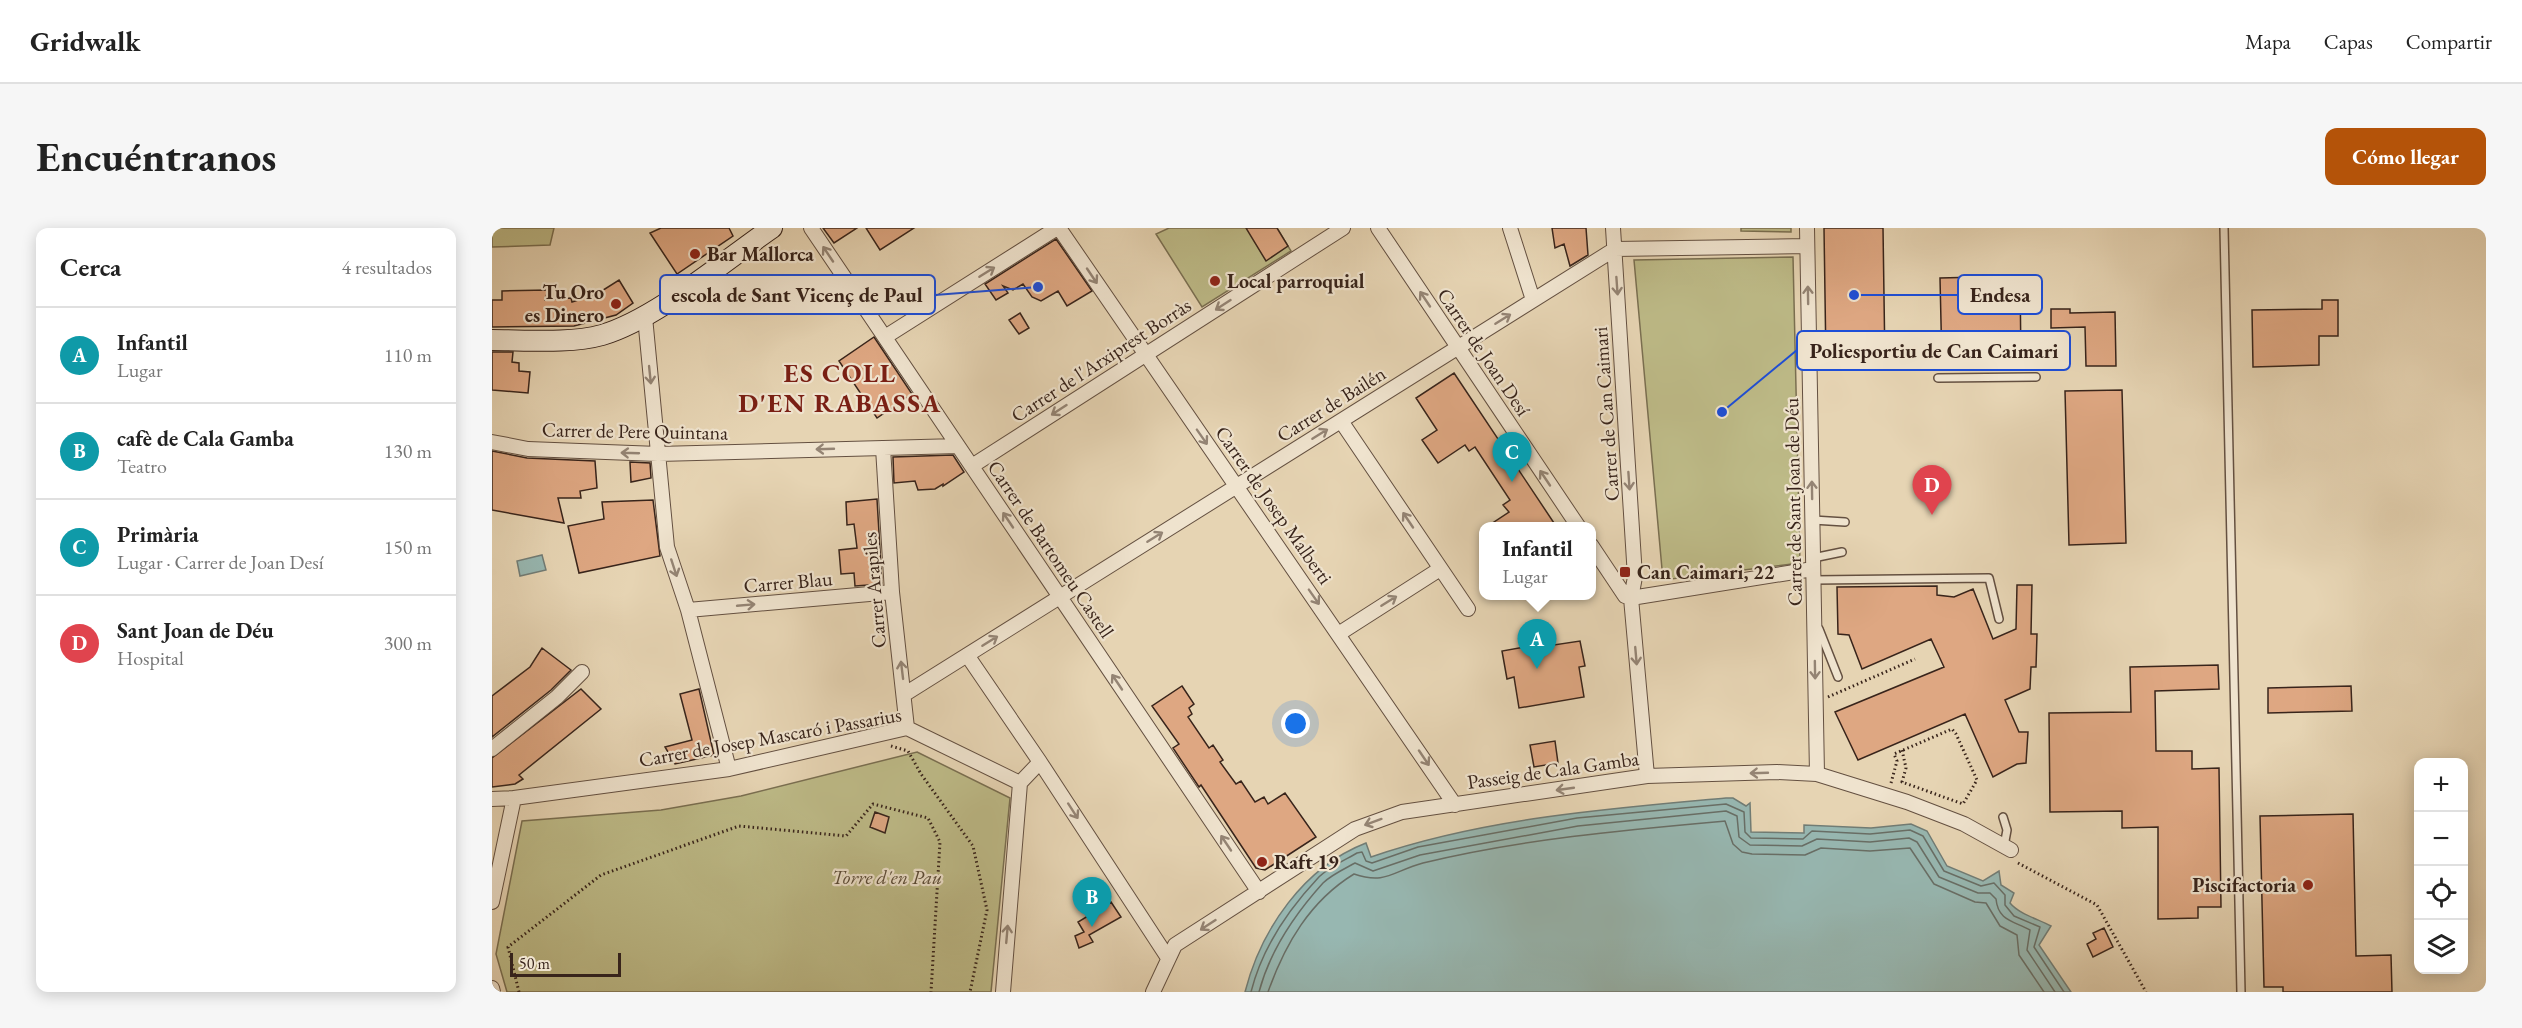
<!DOCTYPE html>
<html lang="es">
<head>
<meta charset="utf-8">
<style>
	body { margin:0; font-family:"EB Garamond",serif; background:#f6f6f6; color:#222 }
	.controls { position:absolute; right:18px; bottom:18px; display:grid; overflow:hidden; border-radius:12px; box-shadow:0 3px 15px #0003 }
	.controls button { width:54px; height:54px; display:grid; place-items:center; padding:0; border:0; border-bottom:2px solid #e0e0e0; background:#fff; color:#222; font:30px sans-serif }
	.scale { position:absolute; left:18px; bottom:15px; width:111px; box-sizing:border-box; padding-left:6px; border:3px solid #38241b; border-top:0; font-size:16px; line-height:21px; white-space:nowrap; color:#38241b; -webkit-text-stroke:4px #efe3ce; paint-order:stroke }
	.you { position:absolute; left:804px; top:496px; width:21px; height:21px; margin:-15px; border:4px solid #fff; border-radius:50%; background:#1a73e8; box-shadow:0 0 0 9px #1a73e833 }
	.badge { display:grid; place-items:center; width:39px; height:39px; border-radius:50%; background:#b45309; color:#fff; font-size:20px; font-weight:700 }
	.pin { position:absolute; translate:-50% -50px; filter:drop-shadow(0 2px 3px #0008) }
	.pin::after { content:''; position:absolute; top:32px; width:21px; height:18px; background:inherit; clip-path:polygon(0 0,100% 0,50% 100%) }
	.popup { position:absolute; left:987px; top:294px; width:117px; height:78px; box-sizing:border-box; display:grid; place-content:center; border-radius:12px; background:#fff; filter:drop-shadow(0 2px 4px #0005); font-size:20px; white-space:nowrap; color:#767676 }
	.popup b { font-size:22px; color:#222 }
	.popup::after { content:''; position:absolute; left:50%; top:100%; margin-left:-12px; border:12px solid transparent; border-top-color:#fff }
	.list { margin:0; padding:0; list-style:none }
	h2 { display:flex; justify-content:space-between; align-items:center; height:78px; margin:0; padding:0 24px; font-size:26px }
	h2 small { font-size:20px; font-weight:400; color:#767676 }
	.list li { display:grid; grid-template-columns:39px 1fr auto; gap:18px; align-items:center; box-sizing:border-box; height:96px; padding:0 24px; border-top:2px solid #e0e0e0 }
	.list b { display:block; font-size:22px; white-space:nowrap }
	.list p { margin:0; font-size:20px; white-space:nowrap; color:#767676 }
	.list em { font-size:20px; font-style:normal; color:#767676 }
	.icon { flex:none; width:33px; height:33px; fill:none; stroke:currentColor; stroke-width:2; stroke-linecap:round; stroke-linejoin:round }
	.map { position:relative; flex:none; width:1994px; height:764px; overflow:hidden; border-radius:12px }
	header { display:flex; align-items:center; gap:36px; box-sizing:border-box; height:84px; padding:0 30px; background:#fff; border-bottom:2px solid #e0e0e0 }
	header strong { font-size:28px }
	nav { display:flex; gap:33px; margin-inline-start:auto; font-size:21px }
	.intro { display:flex; align-items:center; justify-content:space-between; box-sizing:border-box; height:144px; padding:0 36px }
	h1 { margin:0; font-size:42px }
	.button { padding:15px 27px; border-radius:12px; background:#b45309; color:#fff; font-size:21px; font-weight:700 }
	main { display:flex; gap:36px; padding:0 36px }
	aside { flex:1; background:#fff; border-radius:12px; box-shadow:0 3px 15px #0003 }
	.map>svg:first-child { display:block }
</style>
</head>
<body>
<header>
<strong>Gridwalk</strong>
<nav><a>Mapa</a><a>Capas</a><a>Compartir</a></nav>
</header>
<div class="intro"><h1>Encuéntranos</h1><a class="button">Cómo llegar</a></div>
<main>
<aside>
<h2>Cerca<small>4 resultados</small></h2>
<ul class="list">
<li><span class="badge" style="background:#0f9aa8">A</span><div><b>Infantil</b><p>Lugar</p></div><em>110 m</em></li>
<li><span class="badge" style="background:#0f9aa8">B</span><div><b>cafè de Cala Gamba</b><p>Teatro</p></div><em>130 m</em></li>
<li><span class="badge" style="background:#0f9aa8">C</span><div><b>Primària</b><p>Lugar · Carrer de Joan Desí</p></div><em>150 m</em></li>
<li><span class="badge" style="background:#e0444e">D</span><div><b>Sant Joan de Déu</b><p>Hospital</p></div><em>300 m</em></li>
</ul>
</aside>
<div class="map">
<svg width="1994" height="764" viewBox="0 0 1994 764">
	<rect width="100%" height="100%" fill="#e6d4b3"/>
	<filter id="stains"><feTurbulence type="fractalNoise" baseFrequency=".00333" numOctaves="4"/><feColorMatrix values="0 0 0 0 .2 0 0 0 0 .09 0 0 0 0 .02 0 0 0 .5 -.17"/></filter>
	<radialGradient id="worn" r=".72"><stop offset=".6" stop-color="#630" stop-opacity="0"/><stop offset="1" stop-color="#630" stop-opacity=".3"/></radialGradient>
	<!-- green -->
	<path fill="#bdba87" stroke="#7a6f51" stroke-width="1.5" d="M 0,0 L 62,0 L 58,17 L 0,19 Z
		M 677,0 L 785,0 L 799,23 L 710,79 L 664,6 Z
		M 1249,0 L 1299,0 L 1299,4 L 1249,3 Z
		M 1301,29 L 1308,335 L 1171,352 L 1142,32 Z
		M 425,524 L 518,570 L 499,764 L 15,764 L 4,726 L 30,593 L 169,582 L 249,568 Z"/>
	<!-- water -->
	<path fill="#97b7b1" stroke="#717c75" stroke-width="1.5" d="M 50,327 L 54,342 L 28,348 L 25,333 Z
		M 1234,570 L 1241,570 L 1254,578 L 1258,575 L 1259,604 L 1312,605 L 1312,597 L 1379,600 L 1419,596 L 1435,603 L 1455,638 L 1491,653 L 1507,643 L 1509,657 L 1522,665 L 1518,675 C 1527,686 1546,691 1559,698 L 1547,717 L 1579,764 L 753,764 C 769,701 812,639 874,615 L 879,629 C 992,590 1115,581 1234,570 Z"/>
	<g fill="none" stroke-linecap="round" stroke-linejoin="round">
		<!-- shore -->
		<path stroke="#686e66" stroke-width="1.5" d="M 759,764 C 770,720 796,682 826,650 C 835,640 853,632 865,625 L 870,624 L 874,633 L 880,635 L 926,619 L 1085,590 L 1234,576 L 1252,584 L 1253,604 L 1259,610 L 1311,611 L 1320,603 L 1378,606 L 1418,602 L 1431,608 L 1452,643 L 1489,658 L 1502,655 L 1513,667 L 1513,677 L 1522,688 L 1548,699 L 1542,719 L 1572,764
			M 767,764 C 778,722 803,686 831,655 C 839,647 854,640 863,635 L 881,643 L 928,627 L 1086,598 L 1234,583 L 1245,588 L 1247,609 L 1258,617 L 1310,618 L 1325,611 L 1378,614 L 1417,610 L 1425,614 L 1447,649 L 1486,665 L 1498,665 L 1504,671 C 1506,693 1522,693 1538,702 L 1535,722 L 1563,764
			M 776,764 C 793,716 818,673 862,646 C 894,657 901,643 931,635 C 1030,611 1132,602 1233,593 L 1241,616 L 1250,624 L 1260,626 L 1313,627 L 1329,620 L 1378,623 L 1418,620 L 1442,656 L 1483,674 L 1494,675 L 1508,698 L 1525,707 L 1527,727 L 1552,764"/>
	</g>
	<!-- building -->
	<path fill="#dea782" stroke="#38241b" stroke-width="1.5" d="M 169,0 L 237,0 L 241,8 L 185,46 L 158,5 Z
		M 331,0 L 365,0 L 342,15 Z
		M 374,0 L 422,0 L 388,22 Z
		M 754,0 L 785,0 L 796,18 L 774,33 Z
		M 1060,0 L 1094,0 L 1096,27 L 1078,38 L 1072,16 L 1063,20 Z
		M 1332,0 L 1391,0 L 1393,136 L 1334,134 Z
		M 564,11 L 600,63 L 575,78 L 566,63 L 549,73 L 540,69 L 531,56 L 521,62 L 511,58 L 516,65 L 504,72 L 493,56 Z
		M 1528,48 L 1529,136 L 1450,138 L 1448,50 Z
		M 127,52 L 141,75 L 124,87 L 82,98 L 0,99 L 0,72 L 10,72 L 10,63 L 56,62 L 53,72 L 79,70 L 80,74 L 105,66 Z
		M 1830,72 L 1846,72 L 1846,108 L 1827,108 L 1827,137 L 1761,139 L 1760,82 L 1830,81 Z
		M 1559,81 L 1578,81 L 1578,85 L 1623,84 L 1624,138 L 1594,138 L 1593,99 L 1559,100 Z
		M 528,85 L 537,100 L 527,106 L 517,92 Z
		M 382,109 L 420,166 L 385,190 L 347,133 Z
		M 0,124 L 21,124 L 20,134 L 27,135 L 27,143 L 38,144 L 36,165 L 0,162 Z
		M 962,145 L 1064,298 L 996,298 L 1017,284 L 1011,277 L 1018,272 L 983,219 L 977,223 L 973,217 L 946,235 L 930,212 L 945,202 L 924,170 Z
		M 1630,162 L 1634,315 L 1577,317 L 1573,163 Z
		M 0,223 L 35,230 L 103,233 L 105,260 L 88,263 L 89,270 L 66,270 L 72,295 L 0,282 Z
		M 461,227 L 472,244 L 451,258 L 451,256 L 443,261 L 426,262 L 423,253 L 402,255 L 401,229 Z
		M 138,234 L 158,235 L 159,250 L 139,254 Z
		M 385,271 L 390,356 L 363,358 L 362,345 L 349,346 L 347,322 L 365,320 L 362,296 L 355,297 L 354,274 Z
		M 161,272 L 168,328 L 87,345 L 76,298 L 112,291 L 110,274 Z
		M 1525,357 L 1540,357 L 1539,406 L 1545,406 L 1544,439 L 1539,439 L 1538,461 L 1513,472 L 1527,504 L 1536,504 L 1534,535 L 1525,536 L 1501,549 L 1473,486 L 1366,532 L 1343,484 L 1452,439 L 1439,411 L 1370,441 L 1357,407 L 1346,406 L 1345,359 L 1445,358 L 1445,367 L 1462,369 L 1481,361 L 1501,411 L 1524,401 Z
		M 1059,401 L 1062,417 L 1088,413 L 1093,438 L 1087,439 L 1092,469 L 1027,480 L 1022,449 L 1015,451 L 1010,423 L 1039,418 L 1037,405 Z
		M 50,420 L 79,442 L 59,462 L 0,509 L 0,468 L 38,439 Z
		M 1726,437 L 1727,461 L 1663,463 L 1664,523 L 1700,523 L 1700,541 L 1727,540 L 1729,679 L 1706,679 L 1706,690 L 1666,691 L 1666,599 L 1630,600 L 1630,583 L 1558,584 L 1557,485 L 1639,484 L 1638,439 Z
		M 690,458 L 702,476 L 697,480 L 700,486 L 696,489 L 717,520 L 721,517 L 731,532 L 728,534 L 744,556 L 749,553 L 763,574 L 772,569 L 776,576 L 793,565 L 824,609 L 773,642 L 764,640 L 709,557 L 707,559 L 681,520 L 687,516 L 660,478 Z
		M 1859,458 L 1860,483 L 1776,485 L 1776,460 Z
		M 89,461 L 109,481 L 27,547 L 31,551 L 23,556 L 0,559 L 0,530 Z
		M 207,461 L 222,527 L 183,536 L 173,519 L 200,512 L 188,466 Z
		M 1063,513 L 1066,535 L 1042,539 L 1038,517 Z
		M 383,584 L 397,589 L 393,605 L 378,599 Z
		M 1861,586 L 1864,728 L 1899,727 L 1900,764 L 1791,764 L 1791,759 L 1772,759 L 1768,588 Z
		M 619,674 L 629,689 L 597,707 L 601,714 L 587,720 L 583,708 L 592,704 L 586,694 Z
		M 1612,700 L 1621,719 L 1601,729 L 1595,716 L 1604,711 L 1601,705 Z"/>
	<g fill="none" stroke-linecap="round" stroke-linejoin="round">
		<!-- lane casing -->
		<g stroke="#645041" stroke-width="10">
			<path id="lane" d="M 1732,0 L 1749,764
				M 1446,150 L 1544,149
				M 1321,292 L 1353,294
				M 1321,330 L 1350,324
				M 1322,352 L 1497,350 L 1507,391
				M 1327,401 L 1346,449
				M 1511,589 L 1515,602 L 1512,618"/>
		</g>
		<!-- street casing -->
		<g stroke="#645041" stroke-width="16">
			<path id="street" d="M 319,0 L 767,664
				M 567,0 L 963,577
				M 886,0 L 1086,298
				M 1018,0 L 1041,72
				M 1121,0 L 1143,349 L 1139,370 L 1155,548
				M 1315,0 L 1325,546
				M 153,89 L 175,319 L 196,382 L 237,541
				M 393,109 L 565,0
				M 849,193 L 976,381
				M 0,214 L 36,221 L 166,226 L 466,218
				M 391,220 L 400,364 L 415,500
				M 480,238 L 851,0
				M 1099,317 L 1133,368 L 1139,370
				M 1139,370 L 1321,341
				M 196,382 L 400,364
				M 848,405 L 948,341
				M 475,427 L 548,534 L 528,555
				M 413,466 L 1123,21 L 1315,18
				M 0,521 L 65,469 L 90,444
				M 548,534 L 676,730
				M 0,571 L 22,570
				M 0,674 L 22,570 L 237,541 L 415,500 L 528,555
				M 0,760 L 1,764
				M 511,764 L 528,555
				M 661,764 L 683,717 L 863,601 L 910,584 L 1155,548 L 1285,544 L 1325,546 L 1415,574 L 1472,596 L 1519,622"/>
		</g>
		<!-- secondary casing -->
		<g stroke="#38241b" stroke-width="22">
			<path id="secondary" d="M 0,112 C 33,112 78,116 110,107 C 164,91 232,33 280,0"/>
		</g>
		<!-- path -->
		<path stroke="#38241b" stroke-width="3" stroke-dasharray="1.5 3" stroke-linecap="butt" d="M 1336,469 L 1423,431
			M 399,518 L 416,523 L 429,546 L 481,618 L 495,682 L 478,764
			M 1399,555 L 1405,533 L 1402,526 L 1460,501 L 1464,506 L 1485,552 L 1471,576 L 1410,554 L 1414,540 L 1410,522
			M 1526,635 L 1605,677 L 1654,764
			M 27,764 L 16,719 L 109,647 L 247,598 L 354,608 L 381,576 L 436,590 L 448,614 L 439,764"/>
		<!-- lane -->
		<use href="#lane" stroke="#efe3ce" stroke-width="7"/>
		<!-- street -->
		<use href="#street" stroke="#efe3ce" stroke-width="14"/>
		<!-- secondary -->
		<use href="#secondary" stroke="#efe3ce" stroke-width="20"/>
	</g>
	<!-- one-way arrows -->
	<defs><path id="oneway-shaft" d="M-6 0H5M1.5-3L5.5 0L1.5 3" fill="none" stroke-width="1.6" stroke-linecap="round" stroke-linejoin="round" transform="scale(1.5)"/></defs>
	<g stroke="#948474">
		<use href="#oneway-shaft" transform="translate(336 26) rotate(-124)"/>
		<use href="#oneway-shaft" transform="translate(495 44) rotate(-32)"/>
		<use href="#oneway-shaft" transform="translate(600 48) rotate(56)"/>
		<use href="#oneway-shaft" transform="translate(1125 58) rotate(86)"/>
		<use href="#oneway-shaft" transform="translate(1316 67) rotate(-91)"/>
		<use href="#oneway-shaft" transform="translate(933 71) rotate(-124)"/>
		<use href="#oneway-shaft" transform="translate(731 77) rotate(147)"/>
		<use href="#oneway-shaft" transform="translate(1011 91) rotate(-32)"/>
		<use href="#oneway-shaft" transform="translate(158 147) rotate(84)"/>
		<use href="#oneway-shaft" transform="translate(567 182) rotate(147)"/>
		<use href="#oneway-shaft" transform="translate(828 206) rotate(-32)"/>
		<use href="#oneway-shaft" transform="translate(710 209) rotate(55)"/>
		<use href="#oneway-shaft" transform="translate(333 221) rotate(178)"/>
		<use href="#oneway-shaft" transform="translate(138 225) rotate(-178)"/>
		<use href="#oneway-shaft" transform="translate(1053 250) rotate(-124)"/>
		<use href="#oneway-shaft" transform="translate(1137 253) rotate(86)"/>
		<use href="#oneway-shaft" transform="translate(1320 262) rotate(-91)"/>
		<use href="#oneway-shaft" transform="translate(516 292) rotate(-124)"/>
		<use href="#oneway-shaft" transform="translate(916 292) rotate(-124)"/>
		<use href="#oneway-shaft" transform="translate(663 309) rotate(-32)"/>
		<use href="#oneway-shaft" transform="translate(182 340) rotate(72)"/>
		<use href="#oneway-shaft" transform="translate(822 369) rotate(55)"/>
		<use href="#oneway-shaft" transform="translate(897 373) rotate(-32)"/>
		<use href="#oneway-shaft" transform="translate(254 377) rotate(-5)"/>
		<use href="#oneway-shaft" transform="translate(498 413) rotate(-32)"/>
		<use href="#oneway-shaft" transform="translate(1144 428) rotate(85)"/>
		<use href="#oneway-shaft" transform="translate(410 442) rotate(-97)"/>
		<use href="#oneway-shaft" transform="translate(1323 442) rotate(89)"/>
		<use href="#oneway-shaft" transform="translate(625 454) rotate(-124)"/>
		<use href="#oneway-shaft" transform="translate(932 530) rotate(56)"/>
		<use href="#oneway-shaft" transform="translate(1267 545) rotate(178)"/>
		<use href="#oneway-shaft" transform="translate(1073 561) rotate(172)"/>
		<use href="#oneway-shaft" transform="translate(581 583) rotate(57)"/>
		<use href="#oneway-shaft" transform="translate(881 594) rotate(160)"/>
		<use href="#oneway-shaft" transform="translate(734 615) rotate(-124)"/>
		<use href="#oneway-shaft" transform="translate(716 697) rotate(147)"/>
		<use href="#oneway-shaft" transform="translate(515 706) rotate(-85)"/>
	</g>
	<!-- markers -->
	<g fill="#8f2418" stroke="#efe3ce" stroke-width="2">
		<circle cx="203" cy="26" r="6"/>
		<circle cx="723" cy="53" r="6"/>
		<circle cx="124" cy="76" r="6"/>
		<rect x="1127" y="338" width="12" height="12" rx="3"/>
		<circle cx="770" cy="634" r="6"/>
		<circle cx="1816" cy="657" r="6"/>
	</g>
	<g text-anchor="middle" dominant-baseline="central" stroke-width="4.5" stroke-linejoin="round" paint-order="stroke">
		<!-- poi labels -->
		<g font-size="20" font-weight="bold" fill="#38241b" stroke="#efe3ce" text-anchor="start">
			<text x="215" y="26">Bar Mallorca</text>
			<text x="735" y="53">Local parroquial</text>
			<text x="112" y="64" text-anchor="end">Tu Oro<tspan x="112" dy="23">es Dinero</tspan></text>
			<text x="1145" y="344">Can Caimari, 22</text>
			<text x="782" y="634">Raft 19</text>
			<text x="1804" y="657" text-anchor="end">Piscifactoria</text>
		</g>
		<!-- street labels -->
		<g font-size="20" fill="#38241b" stroke="#efe3ce">
			<text transform="translate(992 124) rotate(56)">Carrer de Joan Desí</text>
			<text transform="translate(609 132) rotate(-33)">Carrer de l'Arxiprest Borràs</text>
			<text transform="translate(839 176) rotate(-32)">Carrer de Bailén</text>
			<text transform="translate(1114 186) rotate(-94)">Carrer de Can Caimari</text>
			<text transform="translate(143 203) rotate(1)">Carrer de Pere Quintana</text>
			<text transform="translate(1301 274) rotate(-91)">Carrer de Sant Joan de Déu</text>
			<text transform="translate(782 277) rotate(55)">Carrer de Josep Malberti</text>
			<text transform="translate(559 321) rotate(56)">Carrer de Bartomeu Castell</text>
			<text transform="translate(296 354) rotate(-5)">Carrer Blau</text>
			<text transform="translate(382 362) rotate(-95)">Carrer Arapiles</text>
			<text transform="translate(278 509) rotate(-10)">Carrer de Josep Mascaró i Passarius</text>
			<text transform="translate(1061 542) rotate(-8)">Passeig de Cala Gamba</text>
		</g>
		<!-- park labels -->
		<g font-size="20" font-style="italic" fill="#594a36" stroke="#efe3ce">
			<text x="395" y="649">Torre d'en Pau</text>
		</g>
		<!-- district labels -->
		<g font-size="26" font-weight="bold" letter-spacing="1.5" fill="#7a1f14" stroke="#efe3ce">
			<text x="348" y="145">ES COLL<tspan x="348" dy="30">D'EN RABASSA</tspan></text>
		</g>
	</g>
	<!-- callouts -->
	<path fill="none" stroke="#1d4ed8" stroke-width="2" d="M546 59L443 67M1362 67L1466 67M1230 184L1305 122"/>
	<g fill="#1d4ed8" stroke="#efe3ce" stroke-width="2">
		<circle cx="546" cy="59" r="6"/>
		<circle cx="1362" cy="67" r="6"/>
		<circle cx="1230" cy="184" r="6"/>
	</g>
	<g fill="#efe3ce" stroke="#1d4ed8" stroke-width="2">
		<rect x="168" y="47" width="275" height="39" rx="6"/>
		<rect x="1466" y="47" width="84" height="39" rx="6"/>
		<rect x="1305" y="103" width="273" height="39" rx="6"/>
	</g>
	<g font-size="21" text-anchor="middle" font-weight="bold" fill="#38241b">
		<text x="305" y="74">escola de Sant Vicenç de Paul</text>
		<text x="1508" y="74">Endesa</text>
		<text x="1442" y="130">Poliesportiu de Can Caimari</text>
	</g>
	<rect width="100%" height="100%" filter="url(#stains)"/>
	<rect width="100%" height="100%" fill="url(#worn)"/>
</svg>
<div class="controls">
<button>+</button>
<button>−</button>
<button><svg class="icon" aria-label="locate" viewBox="0 0 24 24"><circle cx="12" cy="12" r="6"/><path d="M12 2v4M12 18v4M2 12h4M18 12h4"/></svg></button>
<button><svg class="icon" aria-label="layers" viewBox="0 0 24 24"><path d="M12 4l9 5-9 5-9-5zM3 14l9 5 9-5"/></svg></button>
</div>
<div class="scale">50 m</div>
<div class="you"></div>
<div class="pin badge" style="left:1045px;top:441px;background:#0f9aa8">A</div>
<div class="popup"><b>Infantil</b>Lugar</div>
<div class="pin badge" style="left:600px;top:699px;background:#0f9aa8">B</div>
<div class="pin badge" style="left:1020px;top:254px;background:#0f9aa8">C</div>
<div class="pin badge" style="left:1440px;top:287px;background:#e0444e">D</div>
</div>
</main>
</body>
</html>
